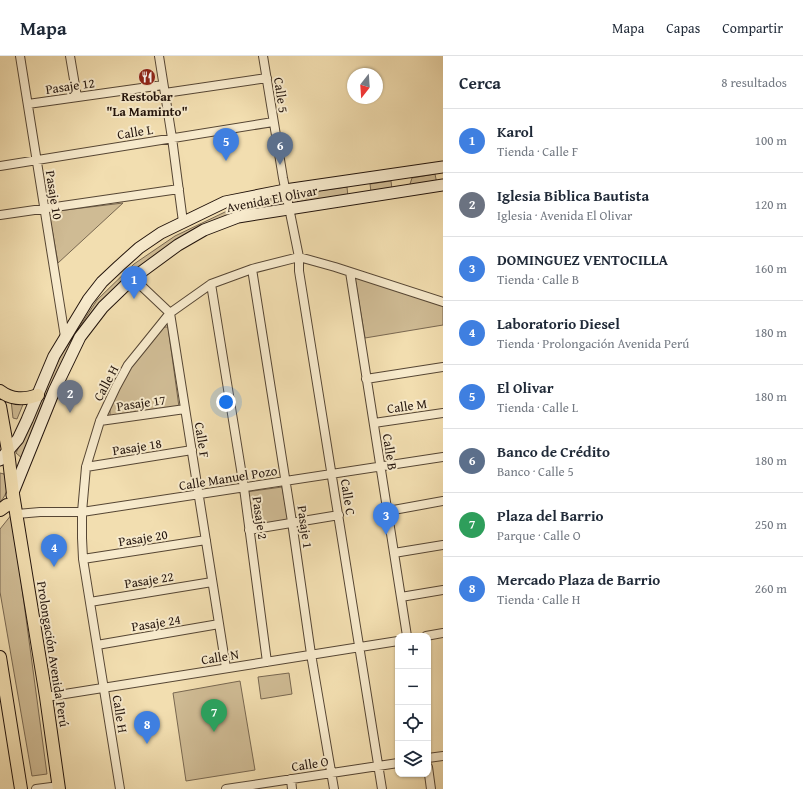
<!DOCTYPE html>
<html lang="es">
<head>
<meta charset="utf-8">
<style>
	body { margin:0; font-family:"Gentium Book Plus",serif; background:#f6f6f7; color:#1f2937 }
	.controls { position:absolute; right:12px; bottom:12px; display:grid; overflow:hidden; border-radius:8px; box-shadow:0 1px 3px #0004 }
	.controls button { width:36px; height:36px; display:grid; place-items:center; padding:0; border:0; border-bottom:1px solid #e0e1e3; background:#fff; color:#1f2937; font:20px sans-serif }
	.compass { position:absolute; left:347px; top:12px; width:36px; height:36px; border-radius:50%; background:#fff; box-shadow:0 1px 3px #0004; rotate:197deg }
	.you { position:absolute; left:226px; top:346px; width:14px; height:14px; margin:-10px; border:3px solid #fff; border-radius:50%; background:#1a73e8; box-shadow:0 0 0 6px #1a73e833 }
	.badge { display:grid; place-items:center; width:26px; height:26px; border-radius:50%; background:#8f2418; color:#fff; font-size:13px; font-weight:700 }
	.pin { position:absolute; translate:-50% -33px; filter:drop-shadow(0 1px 2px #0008) }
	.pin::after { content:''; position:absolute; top:21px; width:14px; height:12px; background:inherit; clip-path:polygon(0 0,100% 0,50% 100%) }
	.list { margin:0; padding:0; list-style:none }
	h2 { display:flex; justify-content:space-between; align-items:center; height:52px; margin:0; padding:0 16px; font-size:17px }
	h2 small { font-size:13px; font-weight:400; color:#747a83 }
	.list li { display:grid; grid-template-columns:26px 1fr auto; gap:12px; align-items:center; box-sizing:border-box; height:64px; padding:0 16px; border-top:1px solid #e0e1e3 }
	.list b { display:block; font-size:15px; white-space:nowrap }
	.list p { margin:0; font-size:13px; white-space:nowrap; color:#747a83 }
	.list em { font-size:13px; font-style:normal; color:#747a83 }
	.icon { flex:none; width:22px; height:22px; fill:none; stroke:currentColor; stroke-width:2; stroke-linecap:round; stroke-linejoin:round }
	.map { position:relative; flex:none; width:443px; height:733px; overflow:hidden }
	header { display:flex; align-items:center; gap:24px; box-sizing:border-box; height:56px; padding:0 20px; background:#fff; border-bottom:1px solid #e0e1e3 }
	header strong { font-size:19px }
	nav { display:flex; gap:22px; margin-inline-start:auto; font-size:14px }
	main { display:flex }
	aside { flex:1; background:#fff }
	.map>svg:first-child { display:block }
</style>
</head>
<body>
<header>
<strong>Mapa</strong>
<nav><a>Mapa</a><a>Capas</a><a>Compartir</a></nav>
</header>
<main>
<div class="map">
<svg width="443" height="733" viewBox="0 0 443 733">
	<rect width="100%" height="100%" fill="#f2deb0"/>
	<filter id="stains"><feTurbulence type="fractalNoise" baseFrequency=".005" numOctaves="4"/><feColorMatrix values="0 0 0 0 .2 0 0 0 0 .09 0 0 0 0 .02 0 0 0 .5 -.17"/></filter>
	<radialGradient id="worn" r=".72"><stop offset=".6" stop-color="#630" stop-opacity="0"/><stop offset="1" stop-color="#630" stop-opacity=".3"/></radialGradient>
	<!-- green -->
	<path fill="#cfbb94" stroke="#786750" d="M 435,118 L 437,128 L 415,132 L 410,128 L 412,122 Z
		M 391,125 L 392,133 L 371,136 L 370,128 Z
		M 347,131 L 348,141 L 298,148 L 296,138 Z
		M 279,142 L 278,151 L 186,180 L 101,248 L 23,403 L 16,397 L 60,301 L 97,244 L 134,208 L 175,180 L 225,156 Z
		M 123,147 L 58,207 L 49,156 Z
		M 357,221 L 443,249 L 443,269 L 365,282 L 355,222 Z
		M 163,271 L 168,271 L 179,351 L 110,361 L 110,352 L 131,310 Z
		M 11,344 L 24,346 L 17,363 L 13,362 Z
		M 0,417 L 4,418 C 8,430 9,436 0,446 Z
		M 282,431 L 288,464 L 252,470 L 246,436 Z
		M 12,458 L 47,718 L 32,720 L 0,536 L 0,473 Z
		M 289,617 L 292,638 L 261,643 L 258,621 Z
		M 240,625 L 255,714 L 186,725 L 173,637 Z"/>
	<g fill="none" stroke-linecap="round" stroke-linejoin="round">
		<!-- street casing -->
		<g stroke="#564634" stroke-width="10">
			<path id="street" d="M 20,0 L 65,281
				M 70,0 L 77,41
				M 159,0 L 172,82 L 183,166
				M 263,0 L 283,122 L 299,201 L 299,215 L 382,733
				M 165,37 L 267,22
				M 28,48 L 163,29
				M 0,110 L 273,66
				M 0,159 L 179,133
				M 252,213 L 292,466 L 311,598 L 334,733
				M 350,216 L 407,580
				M 133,222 L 170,257 L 226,612
				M 211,228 L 244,432 L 267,606
				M 366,323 L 443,311
				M 100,365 L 185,353
				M 374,367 L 443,357
				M 86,411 L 192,394
				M 388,455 L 443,445
				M 17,458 L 40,456 L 82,456 L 443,401
				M 249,474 L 339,459
				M 394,497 L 443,489
				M 83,503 L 206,484
				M 401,541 L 443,534
				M 90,546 L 212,526
				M 426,580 L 443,577
				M 97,589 L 219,568
				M 46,641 L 398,585
				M 428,702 L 443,700
				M 428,711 L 431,733
				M 291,723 L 292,733
				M 36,733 L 59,730
				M 120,733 L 83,503 L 82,482 L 82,456 L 86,411 L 100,365 L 116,331 L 128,309 L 141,293 L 170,257 L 211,228 L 252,213 L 299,201 L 335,211 L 443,246
				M 226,733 L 398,707"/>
		</g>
		<!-- secondary casing -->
		<g stroke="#22130b" stroke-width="13">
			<path id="secondary" d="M 0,404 L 18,383 L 27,364 L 54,300 L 88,244 L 102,226 L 119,210 L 139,192 L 161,177 L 225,146 L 285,134 L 443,111
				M 12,439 L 54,335 L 80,281 L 103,251 L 133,222 L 178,189 L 204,174 L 238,161 L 443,129"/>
		</g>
		<!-- primary casing -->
		<g stroke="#22130b" stroke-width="14">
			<path id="primary" d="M 0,335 C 12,344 24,344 38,339
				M 0,350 L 8,395 L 13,438 L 46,641 L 59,733
				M 0,454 L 7,449
				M 0,601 L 21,733"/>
		</g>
		<!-- street -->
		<use href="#street" stroke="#f7eacc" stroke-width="8"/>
		<!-- secondary -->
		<use href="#secondary" stroke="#f7eacc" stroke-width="11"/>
		<!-- primary -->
		<use href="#primary" stroke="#f2deb0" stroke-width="12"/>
	</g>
	<!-- icons -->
	<defs>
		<g id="restaurant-disc" transform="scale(0.9)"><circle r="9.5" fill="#8f2418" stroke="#f7eacc"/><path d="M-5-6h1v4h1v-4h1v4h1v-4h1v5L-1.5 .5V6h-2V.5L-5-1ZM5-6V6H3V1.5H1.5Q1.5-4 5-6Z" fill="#fff"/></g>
	</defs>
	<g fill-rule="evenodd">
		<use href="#restaurant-disc" x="147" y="21"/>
	</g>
	<g text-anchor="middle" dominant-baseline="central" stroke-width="4" stroke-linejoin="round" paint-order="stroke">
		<!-- street labels -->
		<g font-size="13" fill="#22130b" stroke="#f7eacc">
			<text transform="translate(70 30) rotate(-8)">Pasaje 12</text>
			<text transform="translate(281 39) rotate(82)">Calle 5</text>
			<text transform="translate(135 76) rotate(-9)">Calle L</text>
			<text transform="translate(54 139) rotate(81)">Pasaje 10</text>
			<text transform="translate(272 143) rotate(-11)">Avenida El Olivar</text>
			<text transform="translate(106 327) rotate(-62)">Calle H</text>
			<text transform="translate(141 347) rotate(-8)">Pasaje 17</text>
			<text transform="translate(407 350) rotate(-8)">Calle M</text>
			<text transform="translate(202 384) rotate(81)">Calle F</text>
			<text transform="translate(137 391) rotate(-9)">Pasaje 18</text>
			<text transform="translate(390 396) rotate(81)">Calle B</text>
			<text transform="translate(228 422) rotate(-9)">Calle Manuel Pozo</text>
			<text transform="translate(348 441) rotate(81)">Calle C</text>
			<text transform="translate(260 462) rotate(82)">Pasaje 2</text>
			<text transform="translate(305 471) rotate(82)">Pasaje 1</text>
			<text transform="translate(143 482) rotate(-9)">Pasaje 20</text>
			<text transform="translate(149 524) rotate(-9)">Pasaje 22</text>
			<text transform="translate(156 567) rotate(-9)">Pasaje 24</text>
			<text transform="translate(53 598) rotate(81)">Prolongación Avenida Perú</text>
			<text transform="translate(220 601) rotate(-9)">Calle N</text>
			<text transform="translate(120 658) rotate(81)">Calle H</text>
			<text transform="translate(310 708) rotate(-9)">Calle O</text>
		</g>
		<!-- poi labels -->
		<g font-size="13" font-weight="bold" fill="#22130b" stroke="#f7eacc">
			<text x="147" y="40">Restobar<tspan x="147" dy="15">"La Maminto"</tspan></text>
		</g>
	</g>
	<rect width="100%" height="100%" filter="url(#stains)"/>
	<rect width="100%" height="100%" fill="url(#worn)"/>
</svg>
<div class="controls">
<button>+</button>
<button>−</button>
<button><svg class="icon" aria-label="locate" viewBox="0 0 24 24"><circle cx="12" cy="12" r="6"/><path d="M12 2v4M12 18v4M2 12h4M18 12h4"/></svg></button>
<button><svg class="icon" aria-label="layers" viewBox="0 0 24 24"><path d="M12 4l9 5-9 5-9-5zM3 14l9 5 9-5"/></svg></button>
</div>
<svg class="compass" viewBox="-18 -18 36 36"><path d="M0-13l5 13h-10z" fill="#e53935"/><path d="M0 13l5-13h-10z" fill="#747a83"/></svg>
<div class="you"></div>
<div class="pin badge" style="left:134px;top:243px;background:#3f7fe0">1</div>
<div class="pin badge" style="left:70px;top:357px;background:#6b7280">2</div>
<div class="pin badge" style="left:386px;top:479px;background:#3f7fe0">3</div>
<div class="pin badge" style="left:54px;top:511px;background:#3f7fe0">4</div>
<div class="pin badge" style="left:226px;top:105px;background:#3f7fe0">5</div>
<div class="pin badge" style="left:280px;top:109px;background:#5c6f8a">6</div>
<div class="pin badge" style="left:214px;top:676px;background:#2e9e5b">7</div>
<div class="pin badge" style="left:147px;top:688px;background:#3f7fe0">8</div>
</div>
<aside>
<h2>Cerca<small>8 resultados</small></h2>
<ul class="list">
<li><span class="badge" style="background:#3f7fe0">1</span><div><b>Karol</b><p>Tienda · Calle F</p></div><em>100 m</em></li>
<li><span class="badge" style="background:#6b7280">2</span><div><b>Iglesia Biblica Bautista</b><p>Iglesia · Avenida El Olivar</p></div><em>120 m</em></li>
<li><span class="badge" style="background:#3f7fe0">3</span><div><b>DOMINGUEZ VENTOCILLA</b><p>Tienda · Calle B</p></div><em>160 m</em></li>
<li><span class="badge" style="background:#3f7fe0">4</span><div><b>Laboratorio Diesel</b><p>Tienda · Prolongación Avenida Perú</p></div><em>180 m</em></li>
<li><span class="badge" style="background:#3f7fe0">5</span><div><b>El Olivar</b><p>Tienda · Calle L</p></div><em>180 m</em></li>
<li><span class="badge" style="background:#5c6f8a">6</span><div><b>Banco de Crédito</b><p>Banco · Calle 5</p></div><em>180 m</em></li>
<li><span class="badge" style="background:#2e9e5b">7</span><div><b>Plaza del Barrio</b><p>Parque · Calle O</p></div><em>250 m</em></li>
<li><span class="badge" style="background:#3f7fe0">8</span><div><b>Mercado Plaza de Barrio</b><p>Tienda · Calle H</p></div><em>260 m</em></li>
</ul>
</aside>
</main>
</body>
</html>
